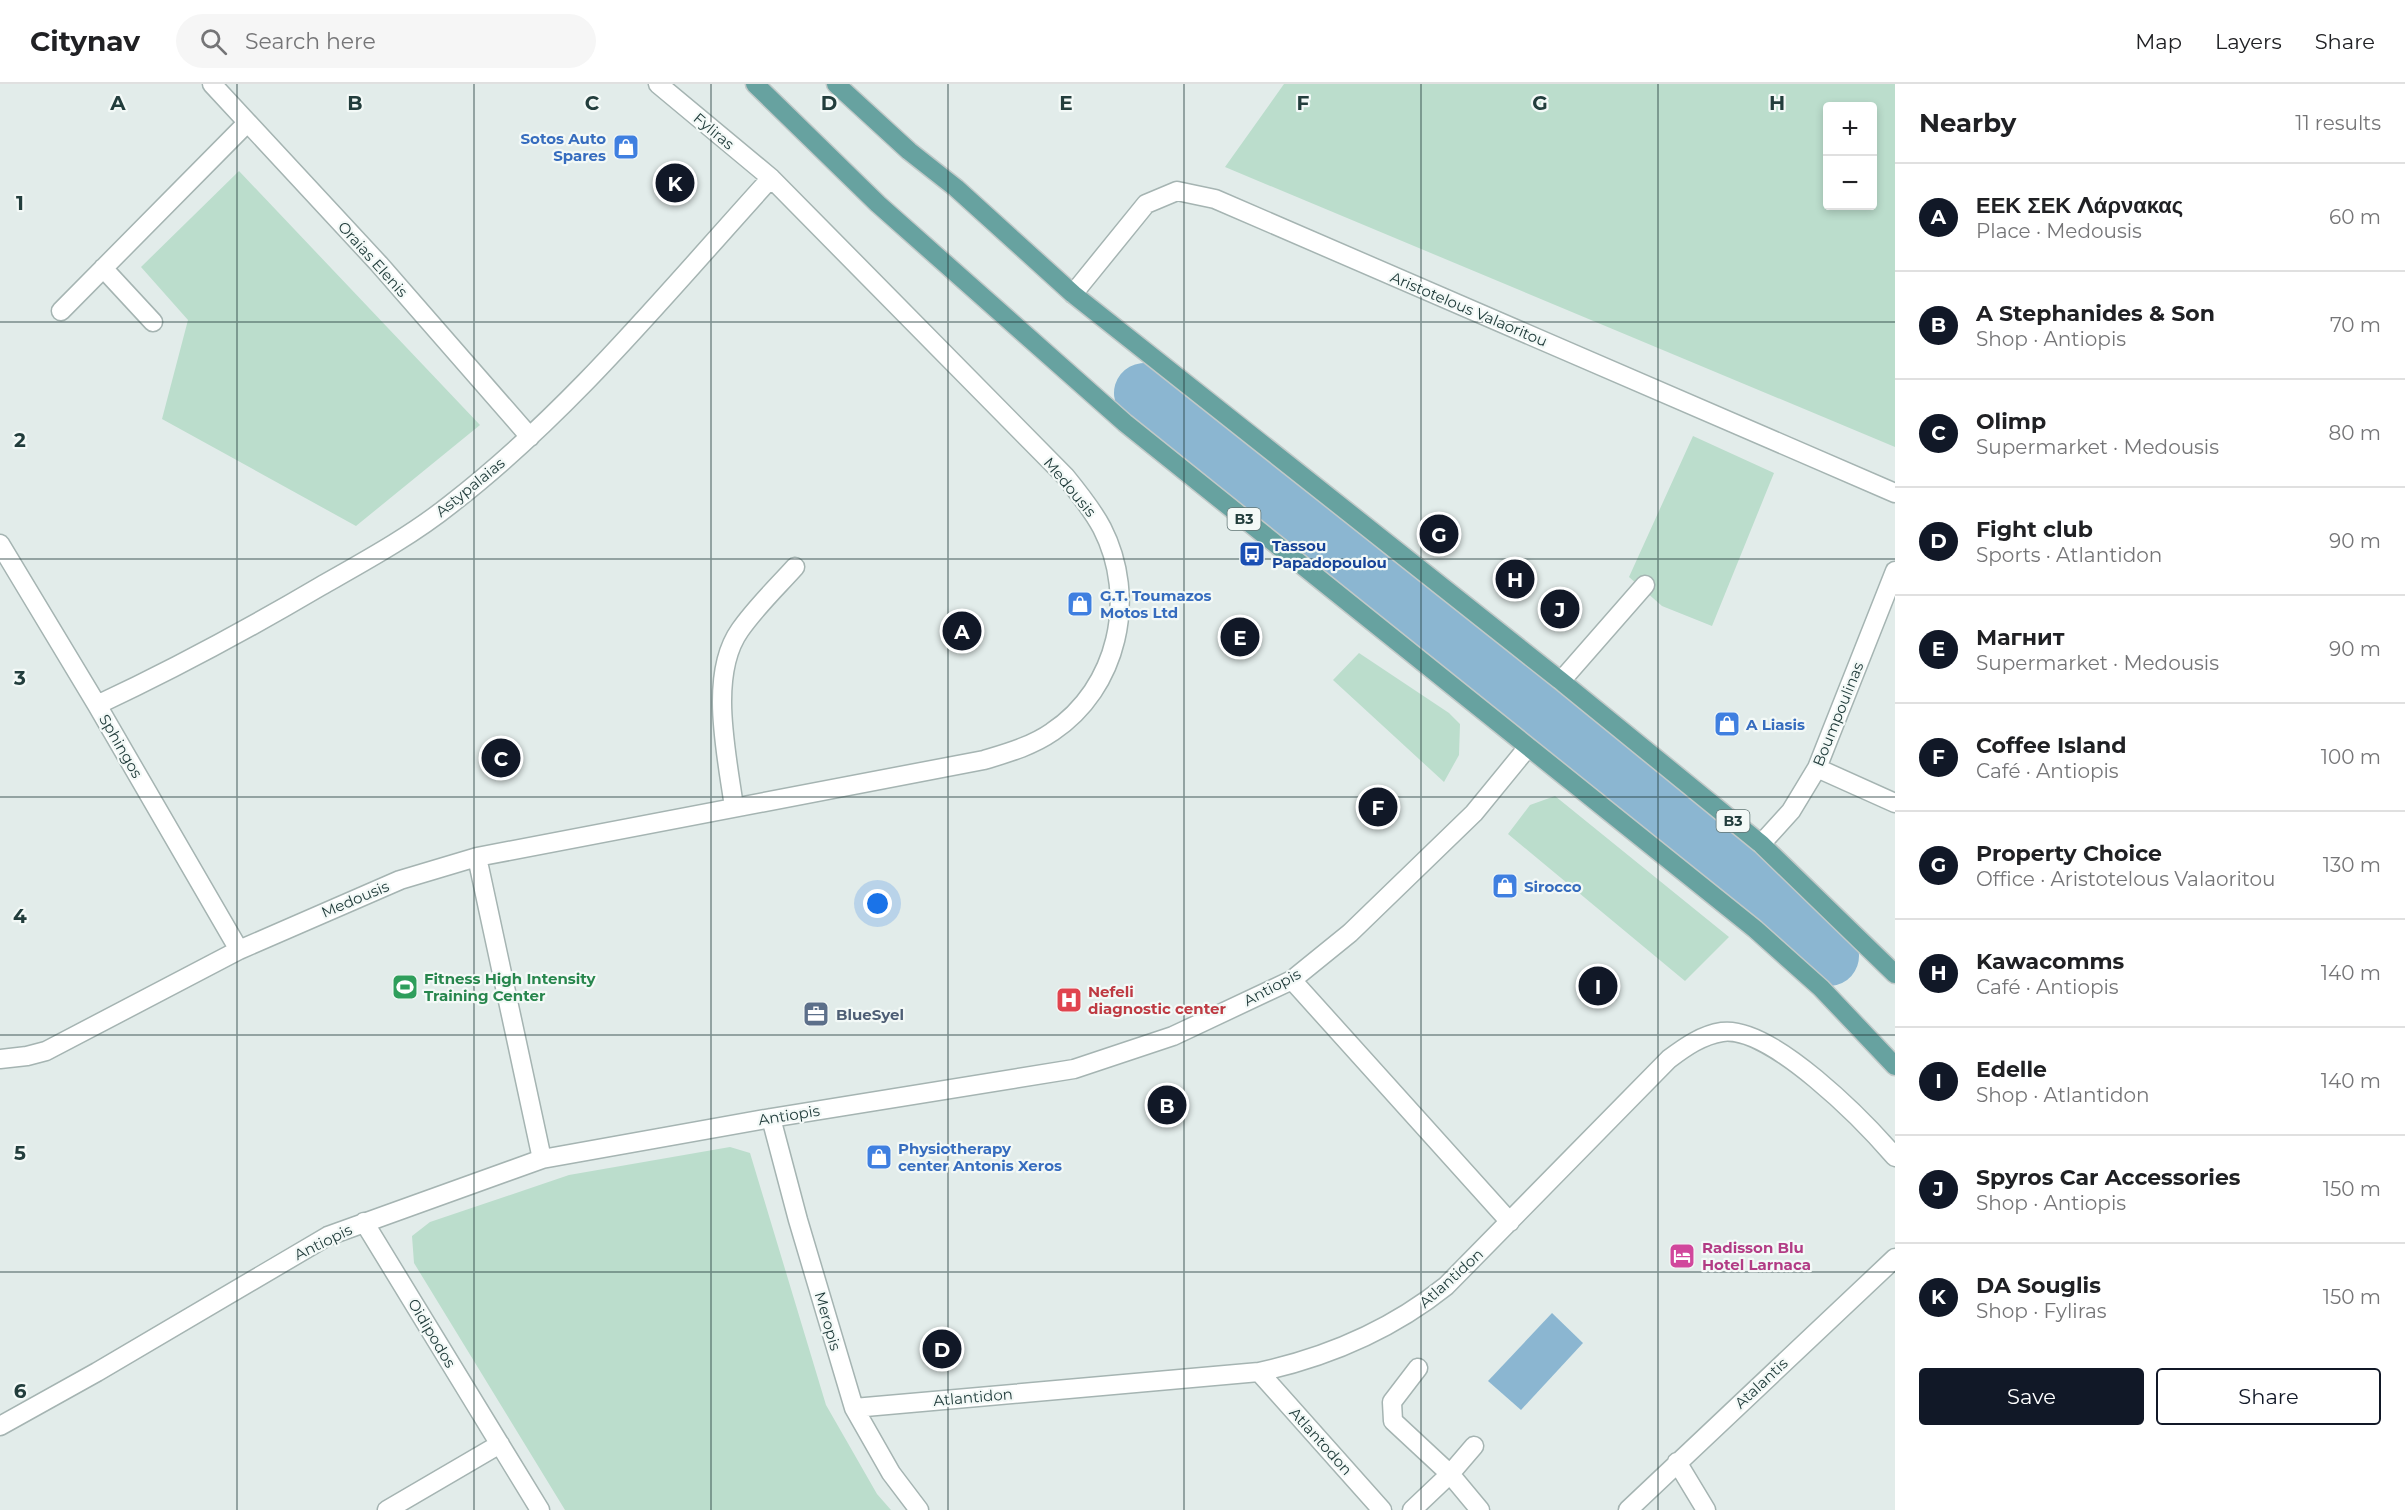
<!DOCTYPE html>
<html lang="en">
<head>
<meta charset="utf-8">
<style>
	body { margin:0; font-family:Montserrat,sans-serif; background:#f6f6f6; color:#202124 }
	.controls { position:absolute; right:18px; top:18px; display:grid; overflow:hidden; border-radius:6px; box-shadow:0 3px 9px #0003 }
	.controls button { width:54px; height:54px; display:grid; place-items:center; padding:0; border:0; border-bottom:2px solid #e0e0e0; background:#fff; color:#202124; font:30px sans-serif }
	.you { position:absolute; left:878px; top:820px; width:21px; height:21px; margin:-15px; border:4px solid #fff; border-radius:50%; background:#1a73e8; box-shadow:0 0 0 9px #1a73e833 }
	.badge { display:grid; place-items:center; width:39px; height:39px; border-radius:50%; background:#111827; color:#fff; font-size:20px; font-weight:700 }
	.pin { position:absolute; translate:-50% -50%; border:3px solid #fff; box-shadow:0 2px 6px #0006 }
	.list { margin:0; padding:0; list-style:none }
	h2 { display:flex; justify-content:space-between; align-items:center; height:78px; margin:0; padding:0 24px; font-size:26px }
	h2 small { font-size:20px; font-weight:400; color:#757577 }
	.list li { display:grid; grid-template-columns:39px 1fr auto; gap:18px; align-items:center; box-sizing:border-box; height:108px; padding:0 24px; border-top:2px solid #e0e0e0 }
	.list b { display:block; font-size:22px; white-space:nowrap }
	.list p { margin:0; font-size:20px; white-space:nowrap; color:#757577 }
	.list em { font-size:20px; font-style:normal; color:#757577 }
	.actions { display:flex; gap:12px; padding:18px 24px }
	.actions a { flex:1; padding:14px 0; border:2px solid #111827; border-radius:6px; text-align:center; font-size:21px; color:#111827 }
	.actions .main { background:#111827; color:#fff }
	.icon { flex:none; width:33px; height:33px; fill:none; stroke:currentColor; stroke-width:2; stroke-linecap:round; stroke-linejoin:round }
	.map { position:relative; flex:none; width:1895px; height:1426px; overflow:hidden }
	header { display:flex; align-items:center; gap:36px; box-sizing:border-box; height:84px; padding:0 30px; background:#fff; border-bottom:2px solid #e0e0e0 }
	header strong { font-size:28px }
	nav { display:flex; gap:33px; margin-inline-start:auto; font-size:21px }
	.search { width:420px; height:54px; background:#f6f6f6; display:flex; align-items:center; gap:15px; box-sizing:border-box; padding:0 21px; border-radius:33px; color:#757577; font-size:22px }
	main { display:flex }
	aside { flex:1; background:#fff }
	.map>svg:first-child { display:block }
</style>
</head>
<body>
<header>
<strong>Citynav</strong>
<div class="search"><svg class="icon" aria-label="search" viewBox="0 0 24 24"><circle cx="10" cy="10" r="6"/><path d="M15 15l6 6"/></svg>Search here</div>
<nav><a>Map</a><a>Layers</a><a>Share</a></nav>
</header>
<main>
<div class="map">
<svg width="1895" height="1426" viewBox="0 0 1895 1426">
	<rect width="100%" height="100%" fill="#e2ecea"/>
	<!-- green -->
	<path fill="#bdc" fill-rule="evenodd" d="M 1284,0 L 1895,0 L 1895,363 L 1225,83 ZM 1828,22 L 1872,22 L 1872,122 L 1828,122 Z
		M 239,87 L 480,341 L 356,442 L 162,335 L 188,236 L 141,183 Z
		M 1693,352 L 1774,389 L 1712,542 L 1662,522 L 1629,493 Z
		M 1359,569 L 1449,629 L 1460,640 L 1459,671 L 1444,698 L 1333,596 Z
		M 1555,712 L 1729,853 L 1685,897 L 1508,750 L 1530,721 Z
		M 730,1063 L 750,1069 L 826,1321 L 877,1410 L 891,1426 L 565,1426 L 414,1179 L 412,1152 L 430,1138 L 569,1091 Z"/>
	<!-- water -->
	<path fill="#8bb6d1" d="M 1552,1229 L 1583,1259 L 1521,1326 L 1488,1297 Z"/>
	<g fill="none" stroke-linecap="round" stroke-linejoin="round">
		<!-- river -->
		<path stroke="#8bb6d1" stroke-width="60" d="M 1144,309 L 1702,759 L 1829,872"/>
		<!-- service casing -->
		<g stroke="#a5b4b2" stroke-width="21">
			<path id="service" d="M 103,184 L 153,238
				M 61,227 L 247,39
				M 1561,597 L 1645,501
				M 1418,1284 L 1392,1318 L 1393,1337 L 1450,1390 L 1480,1426
				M 1412,1426 L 1450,1390 L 1474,1362"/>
		</g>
		<!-- minor casing -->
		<g stroke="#a5b4b2" stroke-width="21">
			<path id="minor" d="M 212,0 L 379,180 L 530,353
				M 1073,210 L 1146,120 L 1177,107 L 1215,115 L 1895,409
				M 0,460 L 97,621 L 239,866
				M 97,621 C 174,585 248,545 321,502 C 365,477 411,452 451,420 C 571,327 669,206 771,94
				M 1817,684 L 1895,719
				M 734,723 C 727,671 708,591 740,546 C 756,523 777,503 795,483
				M 1761,760 L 1791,727 L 1817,684 L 1895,487
				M 477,773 L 542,1075
				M 1292,896 L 1510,1138
				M 0,975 L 27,972 L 46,967 L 239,866 L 400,796 L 477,773 L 984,676 C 1007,669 1032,662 1052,648 C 1118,604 1138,514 1102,444 C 1092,425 1078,408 1065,392 L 771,94 L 658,0
				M 771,1034 L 798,1136 L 854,1324 L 891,1389 L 919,1426
				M 364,1138 L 540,1426
				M 1259,1288 L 1382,1426
				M 854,1324 L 1259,1288 C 1328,1273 1391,1246 1446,1202 L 1669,975 C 1685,963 1702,951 1722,948 C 1771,941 1865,1038 1895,1073
				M 0,1342 L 97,1288 L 328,1152 L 542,1075 L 771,1034 L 1074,985 L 1173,952 L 1292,896 L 1350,849 L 1474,729 L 1528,663
				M 1677,1378 L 1706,1426
				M 387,1426 L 500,1360
				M 1628,1426 L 1895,1174"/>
		</g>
		<!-- primary casing -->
		<g stroke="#c1c9c8" stroke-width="21">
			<path id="primary" d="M 755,0 L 878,120 L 1125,339 L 1755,845 L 1821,904 L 1895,982
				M 836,0 L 909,67 L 956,104 L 1073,210 L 1561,597 L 1761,760 L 1895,890"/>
		</g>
		<!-- service -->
		<use href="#service" stroke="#fff" stroke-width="18"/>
		<!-- minor -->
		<use href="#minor" stroke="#fff" stroke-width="18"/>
		<!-- primary -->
		<use href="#primary" stroke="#67a2a0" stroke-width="18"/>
	</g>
	<!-- grid -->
	<path fill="none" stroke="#223d3c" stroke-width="1.5" stroke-opacity="0.55" d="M 237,0 L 237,1426M 474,0 L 474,1426M 711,0 L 711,1426M 948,0 L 948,1426M 1184,0 L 1184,1426M 1421,0 L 1421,1426M 1658,0 L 1658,1426M 0,238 L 1895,238M 0,475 L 1895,475M 0,713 L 1895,713M 0,951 L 1895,951M 0,1188 L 1895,1188"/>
	<!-- icons -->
	<defs>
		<g id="shop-square" transform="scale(1.35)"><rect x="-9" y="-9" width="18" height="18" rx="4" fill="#3f7fe0" stroke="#f3f9f7"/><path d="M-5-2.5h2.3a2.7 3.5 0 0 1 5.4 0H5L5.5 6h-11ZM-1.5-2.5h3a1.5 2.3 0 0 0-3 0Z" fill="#fff"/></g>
		<g id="bus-square" transform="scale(1.35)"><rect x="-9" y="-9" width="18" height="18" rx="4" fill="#1a4fb4" stroke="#f3f9f7"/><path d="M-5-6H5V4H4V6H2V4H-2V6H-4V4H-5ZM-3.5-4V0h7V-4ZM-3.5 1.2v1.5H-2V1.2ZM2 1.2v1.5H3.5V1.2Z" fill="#fff"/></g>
		<g id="stadium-square" transform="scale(1.35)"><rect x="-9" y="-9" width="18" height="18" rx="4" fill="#2e9e5b" stroke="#f3f9f7"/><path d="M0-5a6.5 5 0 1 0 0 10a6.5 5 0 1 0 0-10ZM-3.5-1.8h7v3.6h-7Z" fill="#fff"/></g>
		<g id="hospital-square" transform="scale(1.35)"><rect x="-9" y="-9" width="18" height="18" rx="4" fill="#e0444e" stroke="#f3f9f7"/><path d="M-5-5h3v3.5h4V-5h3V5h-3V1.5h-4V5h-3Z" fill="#fff"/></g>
		<g id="office-square" transform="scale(1.35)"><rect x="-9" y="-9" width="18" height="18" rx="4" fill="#5c6f8a" stroke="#f3f9f7"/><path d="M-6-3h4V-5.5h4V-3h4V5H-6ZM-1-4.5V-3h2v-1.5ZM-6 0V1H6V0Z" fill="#fff"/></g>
		<g id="hotel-square" transform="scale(1.35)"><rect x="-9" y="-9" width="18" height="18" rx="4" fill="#d1479c" stroke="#f3f9f7"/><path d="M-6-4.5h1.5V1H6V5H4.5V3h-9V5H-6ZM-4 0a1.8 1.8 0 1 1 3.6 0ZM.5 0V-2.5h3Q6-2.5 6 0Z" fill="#fff"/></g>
	</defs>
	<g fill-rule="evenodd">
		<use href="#shop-square" x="626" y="63"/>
		<use href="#bus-square" x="1252" y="470"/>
		<use href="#shop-square" x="1080" y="520"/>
		<use href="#shop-square" x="1727" y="640"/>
		<use href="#shop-square" x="1505" y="802"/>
		<use href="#stadium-square" x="405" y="903"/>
		<use href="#hospital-square" x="1069" y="916"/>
		<use href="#office-square" x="816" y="930"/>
		<use href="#shop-square" x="879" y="1073"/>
		<use href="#hotel-square" x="1682" y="1172"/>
	</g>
	<g text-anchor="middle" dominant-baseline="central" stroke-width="4.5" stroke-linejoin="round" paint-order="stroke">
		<!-- shield labels -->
		<g fill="#f3f9f7" stroke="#617574" stroke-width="1.5">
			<rect x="1227.5" y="424" width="33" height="22" rx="4.5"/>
			<rect x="1716.5" y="726" width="33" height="22" rx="4.5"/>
		</g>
		<g font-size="14" font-weight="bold" fill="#223d3c">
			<text x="1244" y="435">B3</text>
			<text x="1733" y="737">B3</text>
		</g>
		<!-- street labels -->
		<g font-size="15" fill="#223d3c" stroke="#f3f9f7">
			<text transform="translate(714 47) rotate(40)">Fyliras</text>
			<text transform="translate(373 175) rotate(48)">Oraias Elenis</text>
			<text transform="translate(1469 225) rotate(23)">Aristotelous Valaoritou</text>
			<text transform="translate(470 403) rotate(-39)">Astypalaias</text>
			<text transform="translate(1070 403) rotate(50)">Medousis</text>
			<text transform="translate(1838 630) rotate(-68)">Boumpoulinas</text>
			<text transform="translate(121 662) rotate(60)">Sphingos</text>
			<text transform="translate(355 815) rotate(-23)">Medousis</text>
			<text transform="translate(1272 903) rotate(-28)">Antiopis</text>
			<text transform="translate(789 1031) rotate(-9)">Antiopis</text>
			<text transform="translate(323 1158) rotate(-26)">Antiopis</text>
			<text transform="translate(1451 1194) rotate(-42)">Atlantidon</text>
			<text transform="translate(828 1237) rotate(74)">Meropis</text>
			<text transform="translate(432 1249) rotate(59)">Oidipodos</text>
			<text transform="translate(1761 1299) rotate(-43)">Atalantis</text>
			<text transform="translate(973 1313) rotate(-5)">Atlantidon</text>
			<text transform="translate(1321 1357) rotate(48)">Atlantodon</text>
		</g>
		<!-- shop labels -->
		<g font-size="15" font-weight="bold" fill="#366cbe" stroke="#f3f9f7" text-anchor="start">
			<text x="606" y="54" text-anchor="end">Sotos Auto<tspan x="606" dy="17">Spares</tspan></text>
			<text x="1100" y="511">G.T. Toumazos<tspan x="1100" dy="17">Motos Ltd</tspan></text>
			<text x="1746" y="640">A Liasis</text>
			<text x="1524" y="802">Sirocco</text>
			<text x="898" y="1064">Physiotherapy<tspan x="898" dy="17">center Antonis Xeros</tspan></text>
		</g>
		<!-- transit labels -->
		<g font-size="15" font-weight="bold" fill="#164399" stroke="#f3f9f7" text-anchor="start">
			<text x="1272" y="461">Tassou<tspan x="1272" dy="17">Papadopoulou</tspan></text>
		</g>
		<!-- leisure labels -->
		<g font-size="15" font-weight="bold" fill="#27864d" stroke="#f3f9f7" text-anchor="start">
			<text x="424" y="894">Fitness High Intensity<tspan x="424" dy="17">Training Center</tspan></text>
		</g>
		<!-- health labels -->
		<g font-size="15" font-weight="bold" fill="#be3a42" stroke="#f3f9f7" text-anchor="start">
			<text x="1088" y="907">Nefeli<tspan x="1088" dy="17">diagnostic center</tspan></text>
		</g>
		<!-- service labels -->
		<g font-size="15" font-weight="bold" fill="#4e5e75" stroke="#f3f9f7" text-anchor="start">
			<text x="836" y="930">BlueSyel</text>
		</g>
		<!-- hotel labels -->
		<g font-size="15" font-weight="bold" fill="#b23c85" stroke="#f3f9f7" text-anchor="start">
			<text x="1702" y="1163">Radisson Blu<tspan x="1702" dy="17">Hotel Larnaca</tspan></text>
		</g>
	</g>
	<g font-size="20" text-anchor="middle" font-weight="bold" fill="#223d3c" stroke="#f3f9f7" stroke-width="4.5" stroke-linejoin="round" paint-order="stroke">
		<text x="118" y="26">A</text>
		<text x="355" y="26">B</text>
		<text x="592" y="26">C</text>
		<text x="829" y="26">D</text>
		<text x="1066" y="26">E</text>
		<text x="1303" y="26">F</text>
		<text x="1540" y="26">G</text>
		<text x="1777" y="26">H</text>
		<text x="20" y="126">1</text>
		<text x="20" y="363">2</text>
		<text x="20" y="601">3</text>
		<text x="20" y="839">4</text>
		<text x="20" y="1076">5</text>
		<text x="20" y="1314">6</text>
	</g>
</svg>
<div class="controls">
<button>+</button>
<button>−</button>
</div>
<div class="you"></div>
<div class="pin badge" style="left:962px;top:547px">A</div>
<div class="pin badge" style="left:1167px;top:1021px">B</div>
<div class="pin badge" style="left:501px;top:674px">C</div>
<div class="pin badge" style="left:942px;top:1265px">D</div>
<div class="pin badge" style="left:1240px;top:553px">E</div>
<div class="pin badge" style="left:1378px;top:723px">F</div>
<div class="pin badge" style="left:1439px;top:450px">G</div>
<div class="pin badge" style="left:1515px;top:495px">H</div>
<div class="pin badge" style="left:1598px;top:902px">I</div>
<div class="pin badge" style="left:1560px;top:525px">J</div>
<div class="pin badge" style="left:675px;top:99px">K</div>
</div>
<aside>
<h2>Nearby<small>11 results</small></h2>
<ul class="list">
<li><span class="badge">A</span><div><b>ΕΕΚ ΣΕΚ Λάρνακας</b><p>Place · Medousis</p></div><em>60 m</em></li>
<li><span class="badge">B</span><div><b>A Stephanides &amp; Son</b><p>Shop · Antiopis</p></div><em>70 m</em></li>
<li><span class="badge">C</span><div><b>Olimp</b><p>Supermarket · Medousis</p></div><em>80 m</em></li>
<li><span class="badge">D</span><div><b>Fight club</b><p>Sports · Atlantidon</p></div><em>90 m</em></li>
<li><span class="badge">E</span><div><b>Магнит</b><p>Supermarket · Medousis</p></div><em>90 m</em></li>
<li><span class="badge">F</span><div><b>Coffee Island</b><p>Café · Antiopis</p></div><em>100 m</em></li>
<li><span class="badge">G</span><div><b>Property Choice</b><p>Office · Aristotelous Valaoritou</p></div><em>130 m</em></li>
<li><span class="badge">H</span><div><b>Kawacomms</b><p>Café · Antiopis</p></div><em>140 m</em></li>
<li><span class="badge">I</span><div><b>Edelle</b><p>Shop · Atlantidon</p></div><em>140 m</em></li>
<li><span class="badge">J</span><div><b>Spyros Car Accessories</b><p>Shop · Antiopis</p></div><em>150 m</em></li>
<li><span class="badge">K</span><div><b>DA Souglis</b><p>Shop · Fyliras</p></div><em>150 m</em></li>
</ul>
<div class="actions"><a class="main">Save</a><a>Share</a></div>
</aside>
</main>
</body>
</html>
